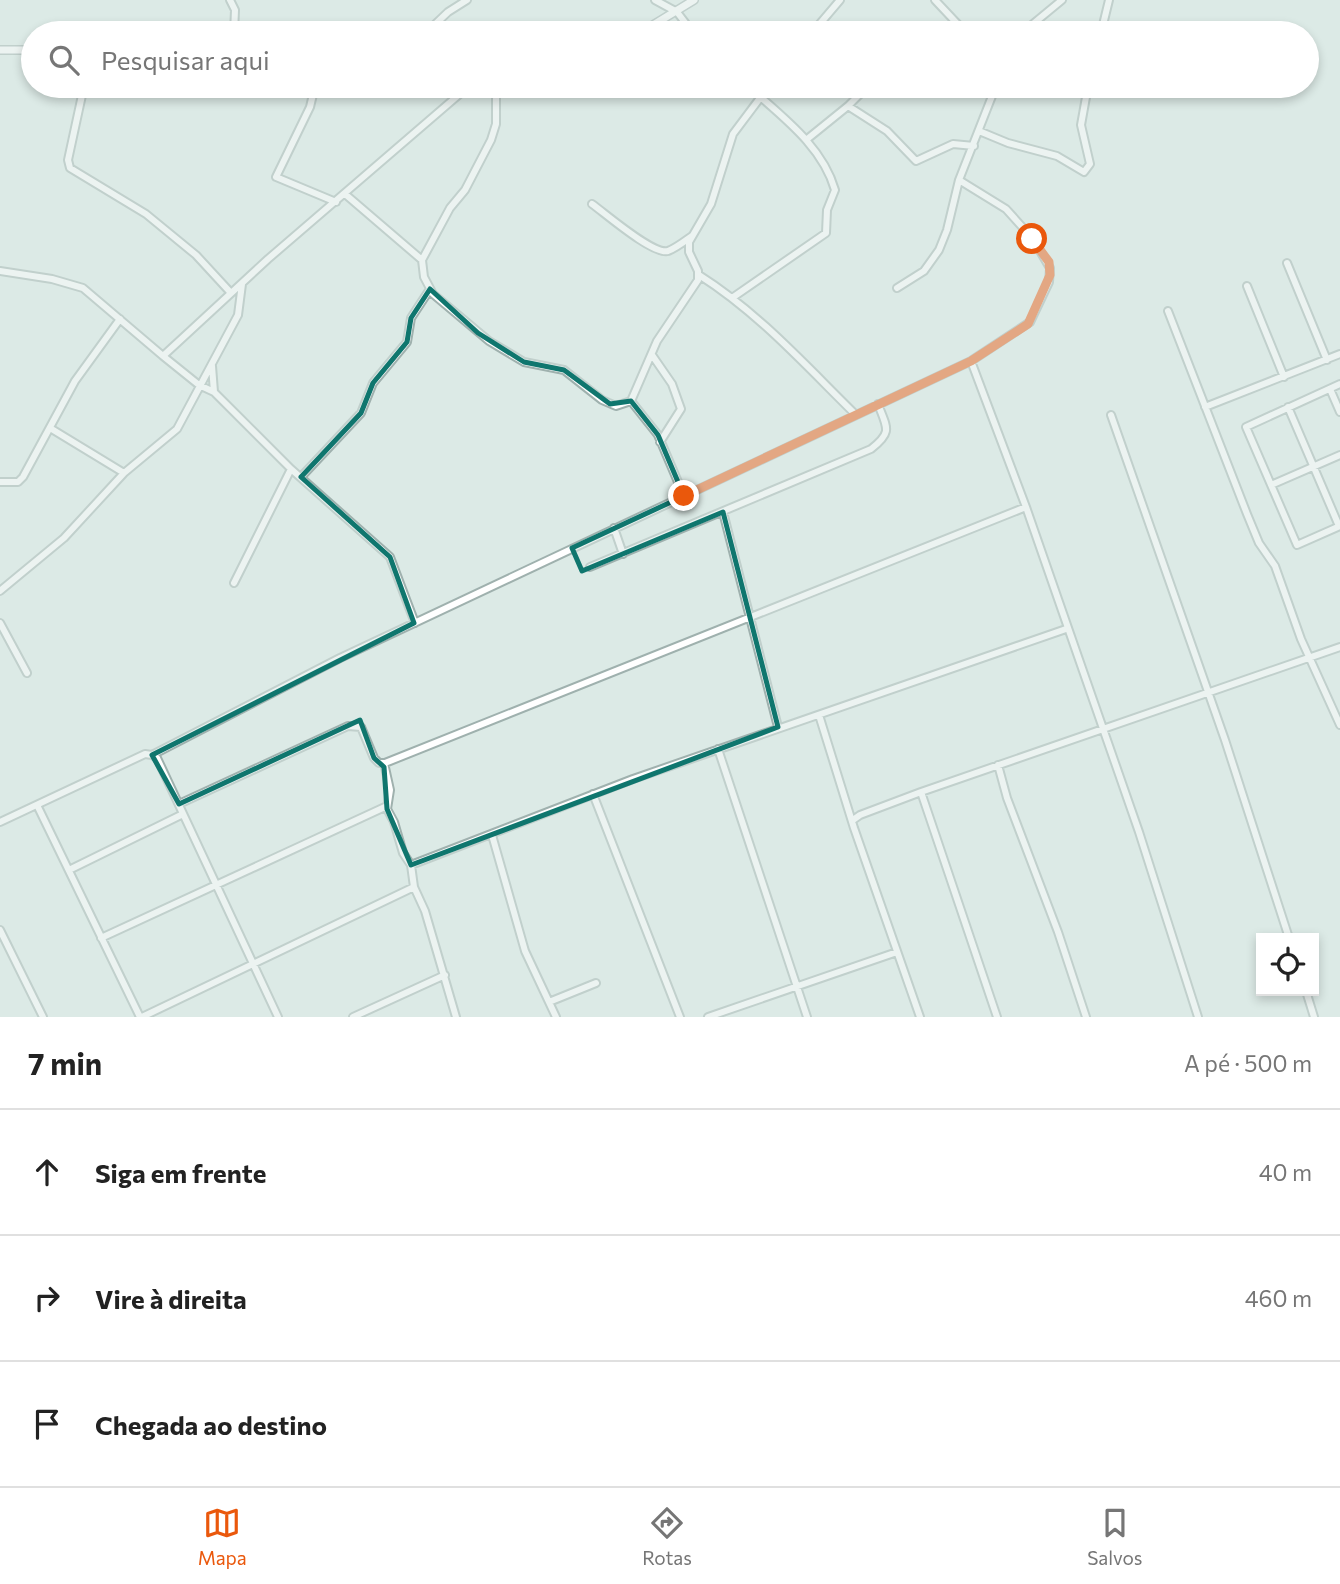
<!DOCTYPE html>
<html lang="pt">
<head>
<meta charset="utf-8">
<style>
	body { margin:0; font-family:Commissioner,sans-serif; background:#f2f2f2; color:#222 }
	.controls { position:absolute; right:21px; bottom:21px; display:grid; overflow:hidden; border-radius:0px; box-shadow:0 4px 10px #0003 }
	.controls button { width:63px; height:63px; display:grid; place-items:center; padding:0; border:0; border-bottom:2px solid #e0e0e0; background:#fff; color:#222; font:35px sans-serif }
	.stop { position:absolute; width:21px; height:21px; margin:-16px; border:5px solid #ea580c; border-radius:50%; background:#fff }
	.stop.end { background:#ea580c; border-color:#fff; box-shadow:0 2px 7px #0008 }
	.list { margin:0; padding:0; list-style:none }
	h2 { display:flex; justify-content:space-between; align-items:center; height:91px; margin:0; padding:0 28px; font-size:30px }
	h2 small { font-size:23px; font-weight:400; color:#767676 }
	.list li { display:grid; grid-template-columns:46px 1fr auto; gap:21px; align-items:center; box-sizing:border-box; height:126px; padding:0 28px; border-top:2px solid #e0e0e0 }
	.list b { display:block; font-size:26px; white-space:nowrap }
	.list em { font-size:23px; font-style:normal; color:#767676 }
	.icon { flex:none; width:38px; height:38px; fill:none; stroke:currentColor; stroke-width:2; stroke-linecap:round; stroke-linejoin:round }
	.map { position:relative; flex:none; width:1340px; height:1017px; overflow:hidden }
	.search { position:absolute; background:#fff; box-shadow:0 4px 10px #0003; left:21px; right:21px; top:21px; height:77px; display:flex; align-items:center; gap:18px; box-sizing:border-box; padding:0 24px; border-radius:38px; color:#767676; font-size:26px }
	.sheet { height:469px; background:#fff }
	nav { display:flex; justify-content:space-around; align-items:center; box-sizing:border-box; height:98px; border-top:2px solid #e0e0e0; background:#fff; font-size:19px; color:#767676 }
	nav a { display:grid; justify-items:center; gap:4px }
	nav .on { color:#ea580c }
	.map>svg:first-child { display:block }
</style>
</head>
<body>
<div class="map">
<svg width="1340" height="1017" viewBox="0 0 1340 1017">
	<rect width="100%" height="100%" fill="#dceae6"/>
	<g fill="none" stroke-linecap="round" stroke-linejoin="round">
		<!-- minor casing -->
		<g stroke="#9fb1ae" stroke-width="10">
			<path id="minor" d="M 230,0 L 235,10 L 234,33
				M 655,0 L 677,12 L 693,33
				M 935,0 L 966,33
				M 426,33 L 448,12 L 467,0
				M 812,33 L 840,0
				M 1022,33 L 1062,0
				M 1101,33 L 1109,0
				M 84,86 L 68,160 L 70,168 L 146,214 L 196,255 L 231,293
				M 315,86 L 310,107 L 276,177 L 336,202
				M 496,86 L 496,124 L 491,140 L 465,190 L 450,208 L 422,260 L 424,277 L 433,294 L 489,341 L 524,362 L 564,370 L 602,400 L 616,406 L 631,401 L 657,341 L 698,280 L 698,271 L 689,252 L 689,242 L 711,204 L 733,134 L 769,86
				M 848,86 L 859,95 L 848,106
				M 979,131 L 1008,143 L 1057,156 L 1084,172 L 1090,164 L 1081,125 L 1088,86
				M 806,140 L 848,106 L 887,131 L 916,161 L 953,144 L 974,146
				M 345,194 L 422,260
				M 592,204 C 606,214 653,255 668,251 C 676,248 685,241 692,236
				M 1287,263 L 1327,360
				M 0,271 L 52,279 L 83,288 L 163,356 L 199,385 L 214,392 L 291,469 L 390,557 L 415,623
				M 699,275 C 759,313 806,366 856,415
				M 1247,286 L 1284,377
				M 897,288 L 924,271 L 939,250 L 947,230 L 959,180 L 996,86
				M 732,298 L 826,233 L 827,210 L 835,190 C 822,145 781,116 748,86
				M 1168,311 L 1247,514 L 1259,543 L 1275,566 L 1301,639 L 1340,725
				M 652,355 L 672,384 L 681,409 L 660,442
				M 163,356 L 268,259 L 469,86
				M 971,361 L 1026,507 L 1139,832 L 1198,1017
				M 212,366 L 214,392
				M 1340,384 L 1246,427 L 1297,545 L 1340,526
				M 1330,389 L 1340,412
				M 631,401 L 658,435 L 684,496
				M 1205,407 L 1340,354
				M 1288,407 L 1339,526
				M 1111,415 L 1225,740 L 1289,938
				M 50,428 L 124,473
				M 301,477 L 361,413 L 373,383 L 407,342 L 411,318 L 430,289
				M 0,482 L 18,482 L 23,477 L 75,381 L 120,319
				M 1271,485 L 1340,455
				M 723,512 L 778,727
				M 614,528 L 623,554
				M 590,567 L 871,449 C 893,432 887,428 878,404
				M 234,583 L 291,469
				M 0,591 L 64,538 L 124,473 L 177,429 L 238,315 L 242,284
				M 0,623 L 27,673
				M 819,715 L 854,828 L 920,1017
				M 718,749 L 807,1017
				M 152,755 L 157,758 L 278,1017
				M 384,763 L 390,790 L 387,809 L 394,822 L 403,853 L 411,865
				M 998,765 L 1007,798 L 1058,932 L 1086,1017
				M 921,792 L 997,1017
				M 593,794 L 680,1017
				M 179,804 L 348,726 L 361,727 L 374,758 L 379,763 L 385,763 L 1026,507
				M 37,805 L 140,1017
				M 853,820 L 860,815 L 921,792 L 1340,647
				M 0,822 L 145,754 L 152,755 L 340,658 L 971,361 L 1030,322 L 1049,282 L 1050,268 L 1033,239 L 1006,209 L 959,180
				M 492,835 L 525,951 L 556,1017
				M 69,870 L 183,814
				M 414,887 L 425,911 L 456,1017
				M 0,930 L 43,1017
				M 101,938 L 387,806
				M 1306,991 L 1314,1017
				M 549,1002 L 596,983
				M 142,1017 L 414,887 L 411,865 L 633,779 L 1066,629
				M 353,1017 L 445,975
				M 708,1017 L 897,952"/>
		</g>
		<!-- tertiary casing -->
		<g stroke="#9fb1ae" stroke-width="10">
			<path id="tertiary" d="M 640,33 L 694,0
				M 0,50 L 33,50"/>
		</g>
		<!-- minor -->
		<use href="#minor" stroke="#fff" stroke-width="6"/>
		<!-- tertiary -->
		<use href="#tertiary" stroke="#fff" stroke-width="7"/>
	</g>
	<g fill="none" stroke-linecap="round" stroke-linejoin="round">
		<!-- route -->
		<path stroke="#ea580c" stroke-width="9" d="M 684,496 L 971,361 L 1028,324 L 1050,275 L 1049,262 L 1032,239"/>
	</g>
	<!-- marked area -->
	<path d="M0 0H1340V1017H0ZM 430,289 L 478,333 L 524,362 L 564,370 L 610,404 L 631,401 L 658,435 L 684,496 L 572,548 L 582,571 L 723,512 L 778,727 L 411,865 L 387,809 L 384,767 L 374,758 L 360,720 L 179,804 L 152,755 L 414,623 L 390,557 L 301,477 L 361,413 L 373,383 L 407,342 L 411,318 Z" fill="#dceae6" fill-opacity=".55" fill-rule="evenodd"/>
	<path fill="none" stroke="#0f766e" stroke-width="5" stroke-linejoin="round" d="M 430,289 L 478,333 L 524,362 L 564,370 L 610,404 L 631,401 L 658,435 L 684,496 L 572,548 L 582,571 L 723,512 L 778,727 L 411,865 L 387,809 L 384,767 L 374,758 L 360,720 L 179,804 L 152,755 L 414,623 L 390,557 L 301,477 L 361,413 L 373,383 L 407,342 L 411,318 Z"/>
</svg>
<div class="controls">
<button><svg class="icon" aria-label="locate" viewBox="0 0 24 24"><circle cx="12" cy="12" r="6"/><path d="M12 2v4M12 18v4M2 12h4M18 12h4"/></svg></button>
</div>
<div class="stop" style="left:1032px;top:239px"></div>
<div class="stop end" style="left:684px;top:496px"></div>
<div class="search"><svg class="icon" aria-label="search" viewBox="0 0 24 24"><circle cx="10" cy="10" r="6"/><path d="M15 15l6 6"/></svg>Pesquisar aqui</div>
</div>
<section class="sheet">
<h2>7 min<small>A pé · 500 m</small></h2>
<ul class="list">
<li><svg class="icon" aria-label="ahead" viewBox="0 0 24 24"><path d="M12 20V5M6 11l6-6 6 6"/></svg><div><b>Siga em frente</b></div><em>40 m</em></li>
<li><svg class="icon" aria-label="right" viewBox="0 0 24 24"><path d="M7 20v-9h11M14 6l5 5-5 5"/></svg><div><b>Vire à direita</b></div><em>460 m</em></li>
<li><svg class="icon" aria-label="arrive" viewBox="0 0 24 24"><path d="M6 21V4h12l-3 4 3 4H6"/></svg><div><b>Chegada ao destino</b></div></li>
</ul>
</section>
<nav>
<a class="on"><svg class="icon" aria-label="map" viewBox="0 0 24 24"><path d="M3 6l6-2 6 2 6-2v14l-6 2-6-2-6 2zM9 4v14M15 6v14"/></svg>Mapa</a>
<a><svg class="icon" aria-label="directions" viewBox="0 0 24 24"><path d="M12 3l9 9-9 9-9-9zM9 14v-3h6M13 9l2 2-2 2"/></svg>Rotas</a>
<a><svg class="icon" aria-label="saved" viewBox="0 0 24 24"><path d="M7 4h10v16l-5-4-5 4z"/></svg>Salvos</a>
</nav>
</body>
</html>
